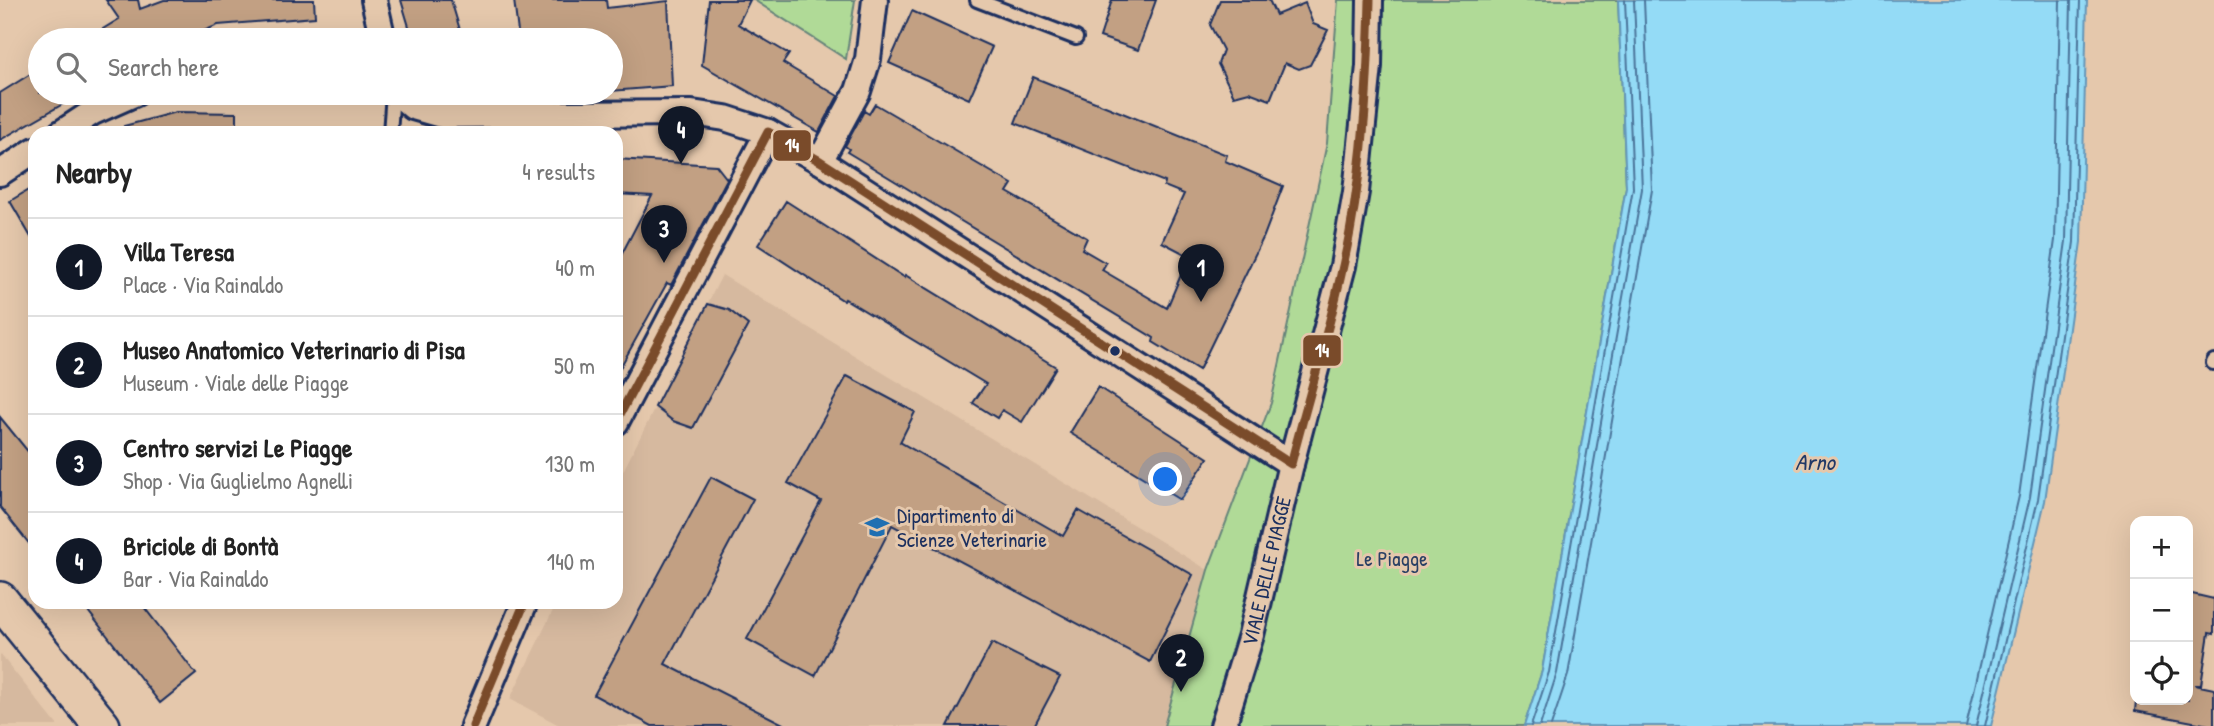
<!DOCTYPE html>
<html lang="en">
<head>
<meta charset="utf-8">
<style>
	body { margin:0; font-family:"Patrick Hand",sans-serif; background:#f6f6f6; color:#222 }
	.controls { position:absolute; right:21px; bottom:21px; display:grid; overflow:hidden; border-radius:14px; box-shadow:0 7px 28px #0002 }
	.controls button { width:63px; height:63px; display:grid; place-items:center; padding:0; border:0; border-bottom:2px solid #e0e0e0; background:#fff; color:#222; font:35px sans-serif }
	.you { position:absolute; left:1166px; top:480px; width:24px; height:24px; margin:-18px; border:5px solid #fff; border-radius:50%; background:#1a73e8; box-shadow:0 0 0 10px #1a73e833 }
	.badge { display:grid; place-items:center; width:46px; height:46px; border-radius:50%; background:#111827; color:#fff; font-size:23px; font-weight:700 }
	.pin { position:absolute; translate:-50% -58px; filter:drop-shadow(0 2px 4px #0008) }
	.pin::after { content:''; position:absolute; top:37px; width:24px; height:21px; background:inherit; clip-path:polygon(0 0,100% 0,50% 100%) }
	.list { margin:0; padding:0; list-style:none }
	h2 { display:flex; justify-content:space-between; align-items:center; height:91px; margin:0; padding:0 28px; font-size:30px }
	h2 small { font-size:23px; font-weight:400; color:#767676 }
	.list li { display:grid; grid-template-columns:46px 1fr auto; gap:21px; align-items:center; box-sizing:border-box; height:98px; padding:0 28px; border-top:2px solid #e0e0e0 }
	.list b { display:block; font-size:26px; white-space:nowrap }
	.list p { margin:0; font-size:23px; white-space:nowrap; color:#767676 }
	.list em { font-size:23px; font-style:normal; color:#767676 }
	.icon { flex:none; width:38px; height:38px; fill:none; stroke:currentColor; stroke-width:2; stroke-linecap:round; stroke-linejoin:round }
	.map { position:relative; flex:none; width:2214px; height:726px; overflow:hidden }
	.search { position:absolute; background:#fff; box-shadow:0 7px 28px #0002; left:28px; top:28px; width:595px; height:77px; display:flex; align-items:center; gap:18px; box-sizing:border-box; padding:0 24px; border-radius:38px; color:#767676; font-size:26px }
	.panel { position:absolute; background:#fff; box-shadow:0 7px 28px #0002; left:28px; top:126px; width:595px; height:483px; border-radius:21px }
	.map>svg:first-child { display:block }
</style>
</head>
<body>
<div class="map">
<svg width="2214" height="726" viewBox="0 0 2214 726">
	<rect width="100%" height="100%" fill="#e5c8ac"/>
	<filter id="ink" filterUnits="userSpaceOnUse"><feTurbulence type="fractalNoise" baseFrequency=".0143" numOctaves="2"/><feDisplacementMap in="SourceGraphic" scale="14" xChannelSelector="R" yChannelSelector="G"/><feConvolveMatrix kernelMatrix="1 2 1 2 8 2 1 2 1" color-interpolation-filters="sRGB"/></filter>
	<g filter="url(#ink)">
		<!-- built -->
		<path fill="#d6b99f" d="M 722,275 L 1208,570 L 1164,726 L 561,726 L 510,699 L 557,602 L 616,602 L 616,485 Z
			M 0,654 L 58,726 L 59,726 L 0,726 Z"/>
		<!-- green -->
		<path fill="#b0da97" stroke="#66847a" stroke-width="2" d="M 754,0 L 855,0 L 846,59 Z
			M 1338,0 L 1618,0 L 1626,187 L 1542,671 L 1524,726 L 1164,726 L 1208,570 L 1271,403 L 1327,143 Z"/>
		<!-- water -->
		<path fill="#94dbf6" stroke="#6496b9" stroke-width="2" d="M 1618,0 L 2087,0 L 2081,242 L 2045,501 L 1991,726 L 1524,726 L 1542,671 L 1626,187 Z"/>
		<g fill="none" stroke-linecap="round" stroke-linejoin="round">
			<!-- shore -->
			<path stroke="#4b749b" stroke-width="2" d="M 1531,726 L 1549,672 L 1633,188 L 1625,0
				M 1540,726 L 1557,673 L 1642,189 L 1634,0
				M 1551,726 L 1568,675 L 1652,190 L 1644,0
				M 1966,726 L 2019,496 L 2055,240 L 2060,0
				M 1976,726 L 2030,497 L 2066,241 L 2071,0
				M 1985,726 L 2038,499 L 2074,242 L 2080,0"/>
		</g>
		<!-- building -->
		<path fill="#c2a083" stroke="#1b2f5e" stroke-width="2" d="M 106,0 L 138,0 L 140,9 L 164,0 L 314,0 L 315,17 L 218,25 L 182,40 L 85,40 L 119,19 Z
			M 401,0 L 451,0 L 463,40 L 413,40 Z
			M 514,0 L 606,0 L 607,8 L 668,1 L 672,86 L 611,91 L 611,40 L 519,40 Z
			M 709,0 L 750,0 L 738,24 L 789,54 L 783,63 L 838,96 L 819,132 L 702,65 Z
			M 1112,0 L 1156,0 L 1138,50 L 1100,37 Z
			M 1220,0 L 1269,0 L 1276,15 L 1305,3 L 1313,24 L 1328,30 L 1310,65 L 1299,69 L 1285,63 L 1270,100 L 1249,92 L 1234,96 L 1218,64 L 1223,50 L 1210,25 Z
			M 912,11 L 992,47 L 969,99 L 889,63 Z
			M 40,68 L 40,93 L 82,93 L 0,140 L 0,93 Z
			M 1033,77 L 1227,155 L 1225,161 L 1283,186 L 1264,236 L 1199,370 L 1153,342 L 1154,338 L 847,152 L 849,149 L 845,146 L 864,111 L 869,114 L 875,104 L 1012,184 L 1007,192 L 1087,238 L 1082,249 L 1106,263 L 1102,270 L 1167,308 L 1189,256 L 1162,242 L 1184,194 L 1164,186 L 1165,182 L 1015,123 Z
			M 176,112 L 237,113 L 237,133 L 125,133 L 124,126 Z
			M 616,159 L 716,165 L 727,179 L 671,285 L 667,283 L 616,375 L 616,265 L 652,196 L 616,194 Z
			M 35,186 L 35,244 L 10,201 Z
			M 786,201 L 904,277 L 905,275 L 1056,367 L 1022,422 L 1002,410 L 997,418 L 973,403 L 986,384 L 845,299 L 844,301 L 758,245 Z
			M 708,304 L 729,310 L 748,325 L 693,428 L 673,421 L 655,407 Z
			M 847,376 L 915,412 L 900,442 L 1063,536 L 1078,510 L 1193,575 L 1150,662 L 892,525 L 815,676 L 747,639 L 821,501 L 788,483 Z
			M 1098,387 L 1208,458 L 1180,500 L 1070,433 Z
			M 0,417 L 35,460 L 35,551 L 0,507 Z
			M 711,477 L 753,499 L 665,664 L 787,726 L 652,726 L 594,695 Z
			M 2188,593 L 2214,599 L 2214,634 L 2209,633 L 2201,685 L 2195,685 L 2214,689 L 2214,726 L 2135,711 L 2136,700 L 2188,700 Z
			M 81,602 L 140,602 L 196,674 L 160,703 Z
			M 992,643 L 1060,677 L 1034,726 L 948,726 Z"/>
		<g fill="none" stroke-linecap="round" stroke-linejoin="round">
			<!-- lane casing -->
			<g stroke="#1b2f5e" stroke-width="18">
				<path id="lane" d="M 977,0 L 1076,38
					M 390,133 L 393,93
					M 2213,363 L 2214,361"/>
			</g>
			<!-- street casing -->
			<g stroke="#1b2f5e" stroke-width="30">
				<g id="street">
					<path d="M 374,0 L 383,40"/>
					<path d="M 397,93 L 413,107 L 441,115 L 692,113 L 725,118 L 768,132 L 820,161 L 1291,464"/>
					<path d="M 61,133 L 93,112 L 136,93"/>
					<path d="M 820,161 L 858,91 L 868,59 L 875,0"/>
					<path d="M 0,173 L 35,150"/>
					<path d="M 616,422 L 768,132"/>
					<path d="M 473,726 L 525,602"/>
					<path id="s1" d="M 1223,726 L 1251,635 L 1291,464 L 1343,266 L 1356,192 L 1369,66 L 1370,0"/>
				</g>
			</g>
			<!-- secondary casing -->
			<g stroke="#1b2f5e" stroke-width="40">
				<path id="secondary" d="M 0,600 L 102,726"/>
			</g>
			<!-- lane -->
			<use href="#lane" stroke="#e5c8ac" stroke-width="12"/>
			<!-- street -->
			<use href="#street" stroke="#e5c8ac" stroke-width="24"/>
			<!-- secondary -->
			<use href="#secondary" stroke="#e5c8ac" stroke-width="35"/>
			<!-- bus-1 casing -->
			<g stroke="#e5c8ac" stroke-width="14">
				<path id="bus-1" d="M 616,422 L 768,132 L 820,161 L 1291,464 C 1311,387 1335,311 1350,232 C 1364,156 1368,78 1370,0
					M 473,726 L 525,602"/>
			</g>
			<!-- bus-1 -->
			<use href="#bus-1" stroke="#7a4b2a" stroke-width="9"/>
		</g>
	</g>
	<!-- icons -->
	<defs>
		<g id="university-bare" transform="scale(1.89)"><path d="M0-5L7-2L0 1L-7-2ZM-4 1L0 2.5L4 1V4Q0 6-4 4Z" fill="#1f6fb2" stroke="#e5c8ac" stroke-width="2.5" paint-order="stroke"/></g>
	</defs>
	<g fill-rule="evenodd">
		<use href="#university-bare" x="877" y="527"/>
	</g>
	<!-- markers -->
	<circle fill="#1b2f5e" stroke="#e5c8ac" stroke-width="2.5" cx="1115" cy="351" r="6"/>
	<g text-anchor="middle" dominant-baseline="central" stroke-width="6" stroke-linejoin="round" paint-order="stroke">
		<!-- poi labels -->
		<g font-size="21" fill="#1b2f5e" stroke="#e5c8ac" text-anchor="start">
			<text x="897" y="515">Dipartimento di<tspan x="897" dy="24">Scienze Veterinarie</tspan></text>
		</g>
		<!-- park labels -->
		<g font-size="21" fill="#2a4064" stroke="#e5c8ac">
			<text x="1392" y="558">Le Piagge</text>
		</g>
		<!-- street labels -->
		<g font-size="21" fill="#1b2f5e" stroke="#e5c8ac">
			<text stroke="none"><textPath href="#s1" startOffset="161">VIALE DELLE PIAGGE</textPath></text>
		</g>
		<!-- water labels -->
		<g font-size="23" font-style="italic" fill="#213866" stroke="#e5c8ac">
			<text x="1815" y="461">Arno</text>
		</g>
	</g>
	<g stroke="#e5c8ac" stroke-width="2.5">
		<rect x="772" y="129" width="40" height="33" rx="7" fill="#7a4b2a"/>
		<rect x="1302" y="334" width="40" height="33" rx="7" fill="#7a4b2a"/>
	</g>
	<g font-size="19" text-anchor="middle" font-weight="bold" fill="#fff">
		<text x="792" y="152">14</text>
		<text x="1322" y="357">14</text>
	</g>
</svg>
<div class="controls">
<button>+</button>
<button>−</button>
<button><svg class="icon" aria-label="locate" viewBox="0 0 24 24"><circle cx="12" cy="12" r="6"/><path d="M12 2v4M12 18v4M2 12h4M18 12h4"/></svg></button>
</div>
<div class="you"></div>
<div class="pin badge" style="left:1201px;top:302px">1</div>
<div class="pin badge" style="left:1181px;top:692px">2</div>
<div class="pin badge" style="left:664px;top:263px">3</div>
<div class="pin badge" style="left:681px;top:164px">4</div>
<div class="search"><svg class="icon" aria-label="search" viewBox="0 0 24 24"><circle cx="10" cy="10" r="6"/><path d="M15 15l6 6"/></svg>Search here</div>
<section class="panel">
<h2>Nearby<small>4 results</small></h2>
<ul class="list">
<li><span class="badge">1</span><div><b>Villa Teresa</b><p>Place · Via Rainaldo</p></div><em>40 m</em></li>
<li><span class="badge">2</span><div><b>Museo Anatomico Veterinario di Pisa</b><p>Museum · Viale delle Piagge</p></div><em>50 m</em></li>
<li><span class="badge">3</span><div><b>Centro servizi Le Piagge</b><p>Shop · Via Guglielmo Agnelli</p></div><em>130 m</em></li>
<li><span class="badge">4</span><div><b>Briciole di Bontà</b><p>Bar · Via Rainaldo</p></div><em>140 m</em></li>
</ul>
</section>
</div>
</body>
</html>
